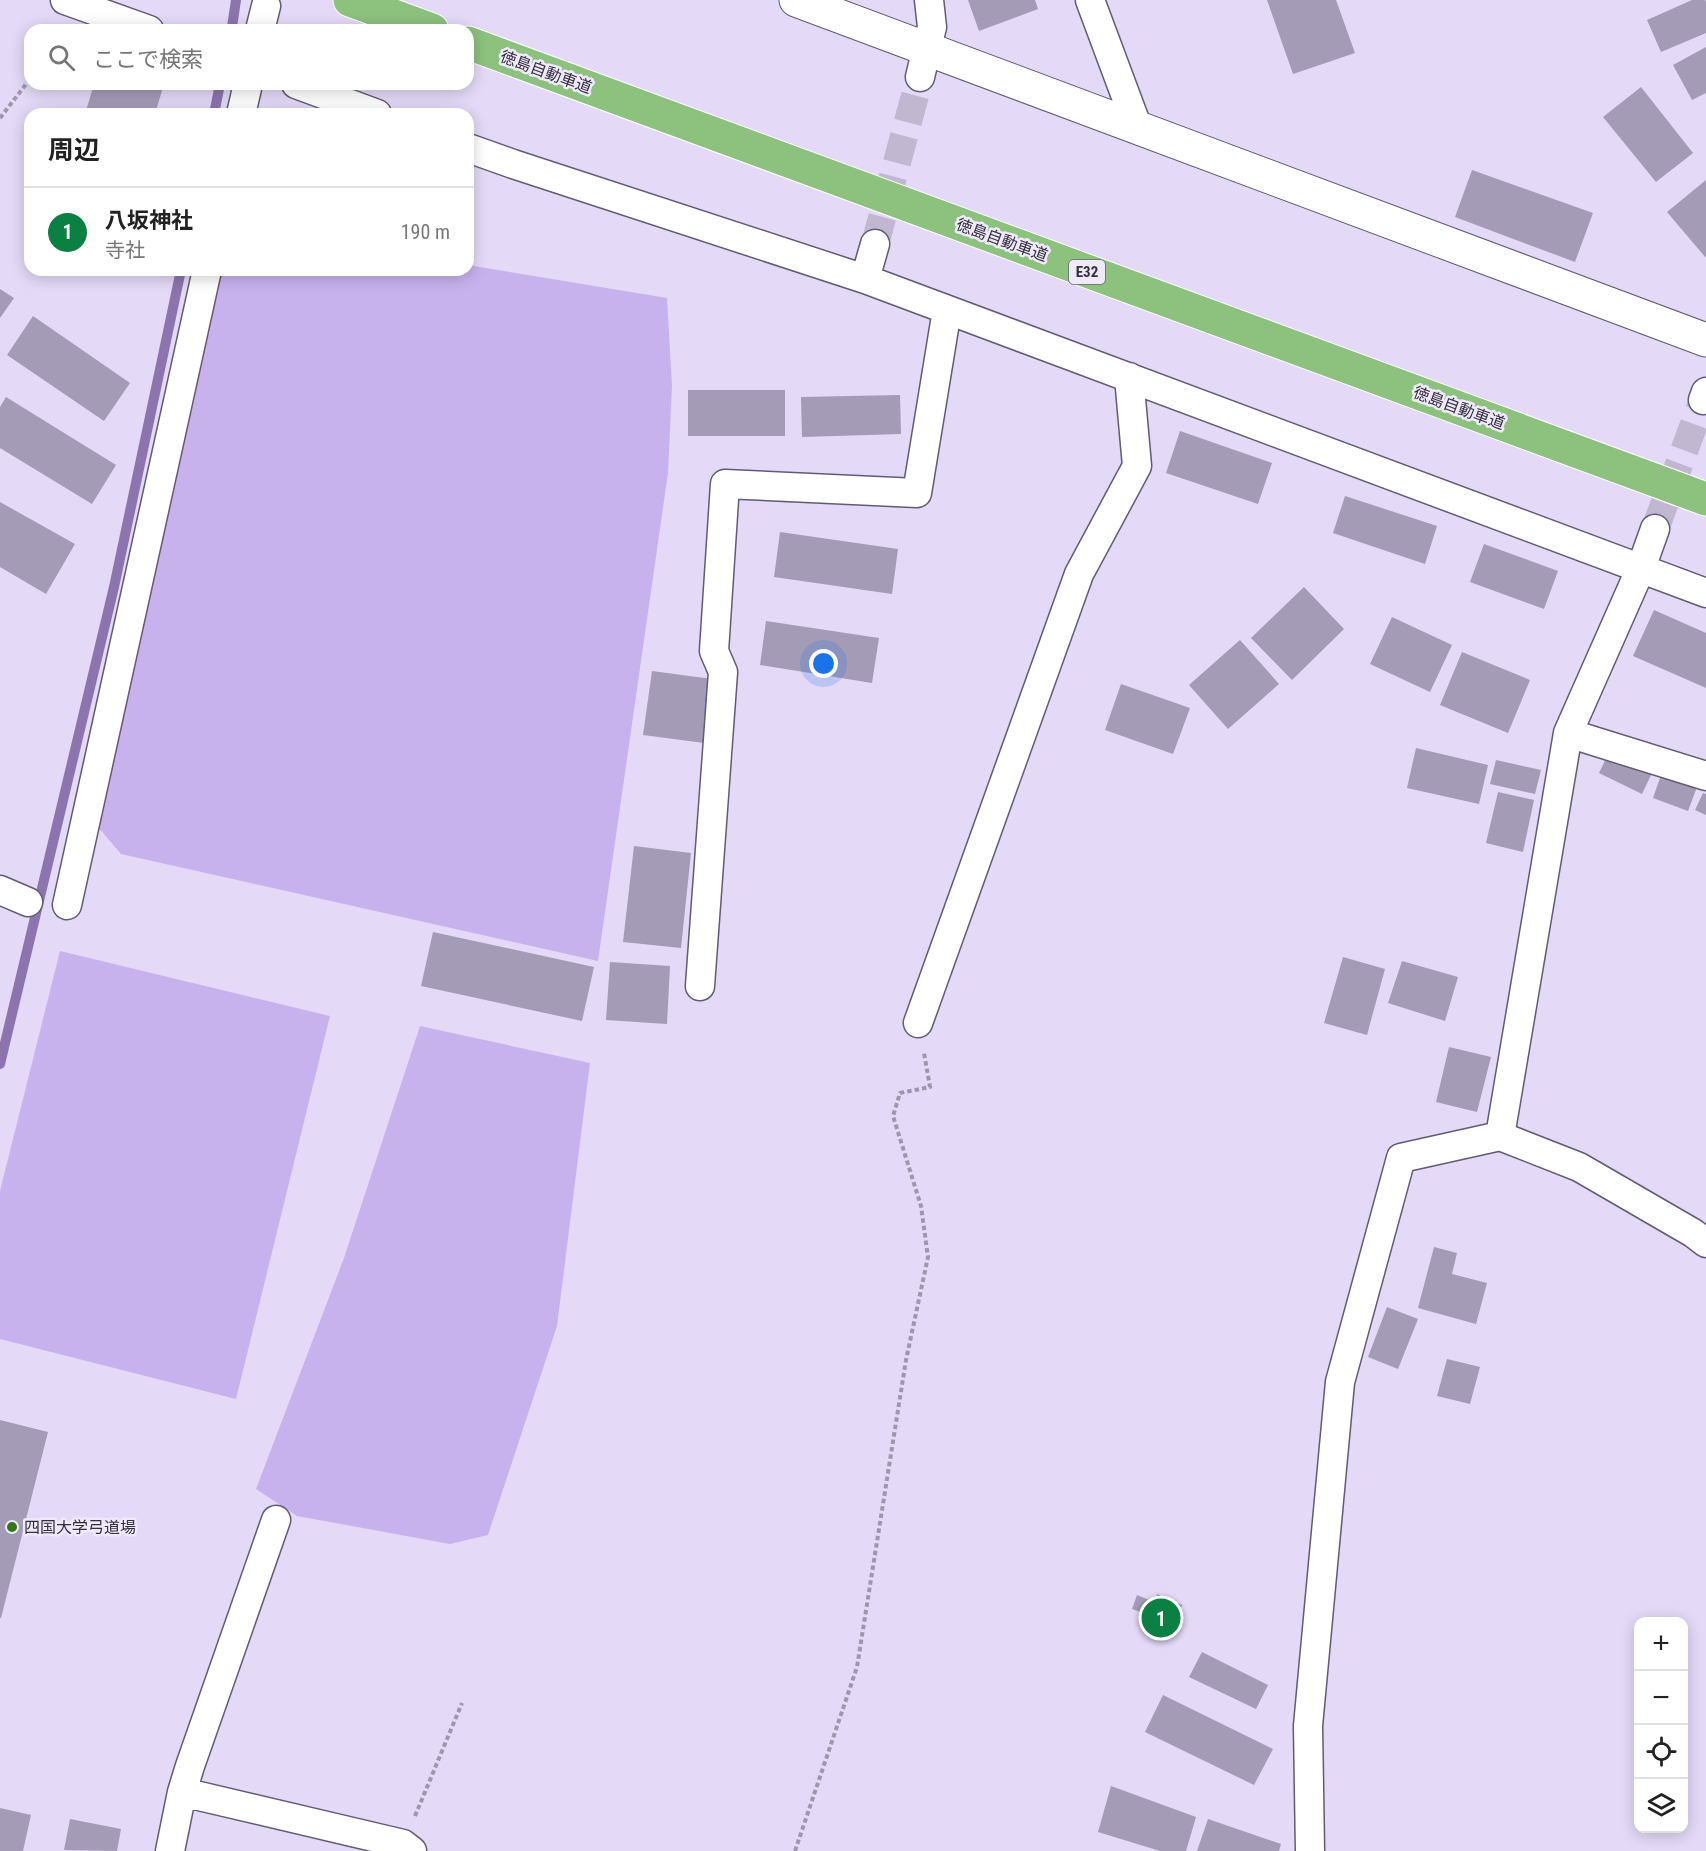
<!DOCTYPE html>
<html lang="ja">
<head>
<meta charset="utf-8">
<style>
	body { margin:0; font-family:"Roboto Condensed","Noto Sans JP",sans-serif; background:#f2f2f2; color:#222 }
	.controls { position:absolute; right:18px; bottom:18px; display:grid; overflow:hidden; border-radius:12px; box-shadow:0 3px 15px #0003 }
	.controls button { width:54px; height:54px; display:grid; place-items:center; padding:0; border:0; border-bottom:2px solid #e0e0e0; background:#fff; color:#222; font:30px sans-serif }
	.you { position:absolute; left:824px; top:664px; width:21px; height:21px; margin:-15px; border:4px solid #fff; border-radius:50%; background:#1a73e8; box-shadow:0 0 0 9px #1a73e833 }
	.badge { display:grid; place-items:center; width:39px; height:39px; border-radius:50%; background:#0b8043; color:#fff; font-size:20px; font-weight:700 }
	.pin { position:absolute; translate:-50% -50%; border:3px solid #fff; box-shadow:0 2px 6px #0006 }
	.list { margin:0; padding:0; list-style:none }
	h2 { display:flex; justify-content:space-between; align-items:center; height:78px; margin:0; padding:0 24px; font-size:26px }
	h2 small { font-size:20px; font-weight:400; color:#767676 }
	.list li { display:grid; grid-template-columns:39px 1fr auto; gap:18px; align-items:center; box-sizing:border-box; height:90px; padding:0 24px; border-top:2px solid #e0e0e0 }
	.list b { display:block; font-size:22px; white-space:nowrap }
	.list p { margin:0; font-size:20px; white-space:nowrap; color:#767676 }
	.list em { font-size:20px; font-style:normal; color:#767676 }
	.icon { flex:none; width:33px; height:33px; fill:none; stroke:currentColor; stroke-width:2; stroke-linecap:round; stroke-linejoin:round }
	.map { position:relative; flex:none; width:1706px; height:1851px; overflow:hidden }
	.search { position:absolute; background:#fff; box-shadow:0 3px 15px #0003; left:24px; top:24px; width:450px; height:66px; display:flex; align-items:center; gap:15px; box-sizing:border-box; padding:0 21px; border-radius:18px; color:#767676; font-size:22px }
	.panel { position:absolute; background:#fff; box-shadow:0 3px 15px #0003; left:24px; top:108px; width:450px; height:168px; border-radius:18px }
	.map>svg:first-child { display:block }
</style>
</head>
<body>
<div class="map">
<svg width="1706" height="1851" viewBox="0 0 1706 1851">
	<rect width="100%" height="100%" fill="#e4d9f7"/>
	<!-- green -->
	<path fill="#c8b2ee" d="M 468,265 L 667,298 L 672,386 L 668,473 L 598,961 L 121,854 L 98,827 L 220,270 L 468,270 Z
		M 60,951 L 330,1016 L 236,1399 L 0,1339 L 0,1191 Z
		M 420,1026 L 590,1063 L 557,1326 L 488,1535 L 450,1544 L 297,1516 L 256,1489 L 344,1258 Z"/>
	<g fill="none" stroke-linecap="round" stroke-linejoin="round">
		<!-- stream -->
		<path stroke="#8c75ae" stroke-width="10" d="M 232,27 L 236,0
			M 214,114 L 220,84
			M 0,1064 L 114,587 L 181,270"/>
	</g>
	<!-- building -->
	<path fill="#a49bb6" d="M 968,0 L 1035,0 L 1038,9 L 979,31 Z
		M 1267,0 L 1336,0 L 1355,53 L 1293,74 Z
		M 1692,0 L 1705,0 L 1706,2 L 1706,33 L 1661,52 L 1647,20 Z
		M 1706,47 L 1706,93 L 1692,100 L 1673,65 Z
		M 94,84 L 164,84 L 155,114 L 85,114 Z
		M 1641,87 L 1693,153 L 1656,182 L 1603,117 Z
		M 1472,170 L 1593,213 L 1575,262 L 1455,217 Z
		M 1706,180 L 1706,258 L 1667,212 Z
		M 0,289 L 14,298 L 0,318 Z
		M 33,316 L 130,383 L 104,421 L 7,355 Z
		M 688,390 L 785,390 L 785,436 L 688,436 Z
		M 900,395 L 901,434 L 802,437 L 801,397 Z
		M 6,397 L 116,465 L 92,504 L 0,448 L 0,407 Z
		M 1180,431 L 1272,463 L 1258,504 L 1166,473 Z
		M 1345,496 L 1437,526 L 1425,564 L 1333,533 Z
		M 0,502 L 75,544 L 46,594 L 0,567 Z
		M 780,532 L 898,549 L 892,594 L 774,577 Z
		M 1484,544 L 1558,571 L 1544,609 L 1470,582 Z
		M 1304,587 L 1344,629 L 1292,680 L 1251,638 Z
		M 1654,610 L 1706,633 L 1706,688 L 1633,656 Z
		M 1392,617 L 1452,645 L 1430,692 L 1370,664 Z
		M 766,621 L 879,638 L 872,683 L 760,665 Z
		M 1240,640 L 1279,684 L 1228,729 L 1189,685 Z
		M 1462,652 L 1530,680 L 1508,733 L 1440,705 Z
		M 652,671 L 712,679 L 704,743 L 643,735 Z
		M 1121,684 L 1190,708 L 1173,754 L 1105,730 Z
		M 1416,748 L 1488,765 L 1479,804 L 1407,788 Z
		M 1609,752 L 1652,773 L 1642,794 L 1599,773 Z
		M 1496,760 L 1541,770 L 1535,794 L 1490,784 Z
		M 1661,775 L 1697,787 L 1688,811 L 1653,798 Z
		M 1498,792 L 1534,800 L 1523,852 L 1486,843 Z
		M 1703,793 L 1706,794 L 1706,815 L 1695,810 Z
		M 634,846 L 691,853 L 681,948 L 623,942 Z
		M 433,932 L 594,967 L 582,1021 L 421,986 Z
		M 1343,957 L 1385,969 L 1367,1035 L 1324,1023 Z
		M 1402,961 L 1458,977 L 1445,1021 L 1388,1003 Z
		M 610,962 L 670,966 L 667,1024 L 606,1020 Z
		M 1449,1047 L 1491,1057 L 1477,1112 L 1436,1102 Z
		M 1434,1247 L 1457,1253 L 1452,1274 L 1487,1283 L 1476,1324 L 1418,1308 Z
		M 1387,1307 L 1418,1319 L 1398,1369 L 1368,1357 Z
		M 1447,1359 L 1480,1367 L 1470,1404 L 1437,1396 Z
		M 0,1420 L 48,1432 L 1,1618 L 0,1618 Z
		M 1157,1594 L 1182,1605 L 1171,1634 L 1143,1623 L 1146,1614 L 1132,1609 L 1137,1595 L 1154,1602 Z
		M 1202,1652 L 1268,1685 L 1256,1709 L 1189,1677 Z
		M 1163,1695 L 1273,1749 L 1254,1785 L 1145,1732 Z
		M 1111,1786 L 1196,1817 L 1186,1851 L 1160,1851 L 1098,1832 Z
		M 0,1808 L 31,1815 L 23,1851 L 0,1851 Z
		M 70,1819 L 121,1829 L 117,1851 L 64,1850 Z
		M 1208,1819 L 1281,1844 L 1279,1851 L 1197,1851 Z"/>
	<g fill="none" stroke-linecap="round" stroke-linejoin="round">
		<!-- street-tunnel -->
		<path stroke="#c1b7d1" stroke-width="28" stroke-dasharray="28 14" stroke-linecap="butt" d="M 875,244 L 920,77
			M 1655,529 L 1703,400"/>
		<!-- street casing -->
		<g stroke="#635a73" stroke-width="31">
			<path id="street" d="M 65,0 L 149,30
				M 1090,0 L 1137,126
				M 260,30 L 266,6
				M 920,77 L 932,27 L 929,0
				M 296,84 L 377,114
				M 241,114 L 248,84
				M 468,148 L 513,164 L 865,279 L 1706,593
				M 865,279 L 875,244
				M 1703,400 L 1706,392
				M 1568,733 L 1706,776
				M 0,890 L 28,902
				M 67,905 L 207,270
				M 700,986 L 723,672 L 714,651 L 725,484 L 917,493 L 947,310
				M 918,1023 L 1079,574 L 1137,466 L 1129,377
				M 1500,1136 L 1579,1167 L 1693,1233 L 1706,1243
				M 182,1792 L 403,1844 L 412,1851
				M 170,1851 L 182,1792 L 190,1766 L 276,1520
				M 1310,1851 L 1308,1726 L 1340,1382 L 1401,1158 L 1500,1136 L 1568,733 L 1641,568 L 1655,529"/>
		</g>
		<!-- secondary casing -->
		<g stroke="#635a73" stroke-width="35">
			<path id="secondary" d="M 796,0 L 1706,340"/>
		</g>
		<!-- highway casing -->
		<g stroke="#fff" stroke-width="35">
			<path id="highway" d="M 350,0 L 432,30
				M 468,43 L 1706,499"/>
		</g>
		<!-- path -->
		<path stroke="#9f96ad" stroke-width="4" stroke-dasharray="4.5 3" stroke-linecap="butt" d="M 0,118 L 30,79
			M 415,1816 L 462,1703
			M 795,1851 L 857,1667 L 906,1360 L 928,1257 L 921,1206 L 893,1116 L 900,1093 L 930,1087 L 924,1053"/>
		<!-- street -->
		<use href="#street" stroke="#fff" stroke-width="28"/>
		<!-- secondary -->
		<use href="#secondary" stroke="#fff" stroke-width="33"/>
		<!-- highway -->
		<use href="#highway" stroke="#8cc17e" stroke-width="33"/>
	</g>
	<!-- markers -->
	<circle fill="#327719" stroke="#efe9fb" stroke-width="2" cx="12" cy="1527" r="6"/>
	<g text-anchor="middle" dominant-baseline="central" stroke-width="5" stroke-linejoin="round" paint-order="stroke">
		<!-- shield labels -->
		<rect fill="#efe9fb" stroke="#6c6875" stroke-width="1.5" x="1069" y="260" width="36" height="24" rx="4.5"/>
		<g font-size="15" font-weight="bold" fill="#34303b">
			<text x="1087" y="272">E32</text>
		</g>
		<!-- street labels -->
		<g font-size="16" fill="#34303b" stroke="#efe9fb">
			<text transform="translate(546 72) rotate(20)">徳島自動車道</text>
			<text transform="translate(1002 240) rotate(20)">徳島自動車道</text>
			<text transform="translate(1459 408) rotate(20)">徳島自動車道</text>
		</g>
		<!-- poi labels -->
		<g font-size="16" fill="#34303b" stroke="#efe9fb" text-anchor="start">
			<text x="24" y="1527">四国大学弓道場</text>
		</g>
	</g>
</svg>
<div class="controls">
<button>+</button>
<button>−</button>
<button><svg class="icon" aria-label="locate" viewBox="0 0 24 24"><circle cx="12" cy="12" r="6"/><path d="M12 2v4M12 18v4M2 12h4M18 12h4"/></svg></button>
<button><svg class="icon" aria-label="layers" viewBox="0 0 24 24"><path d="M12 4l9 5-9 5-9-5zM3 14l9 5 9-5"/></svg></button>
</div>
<div class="you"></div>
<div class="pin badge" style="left:1161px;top:1618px">1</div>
<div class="search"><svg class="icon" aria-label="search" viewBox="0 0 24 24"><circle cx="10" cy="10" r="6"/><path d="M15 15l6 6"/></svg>ここで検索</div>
<section class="panel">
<h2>周辺<small></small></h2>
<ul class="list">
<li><span class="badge">1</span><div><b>八坂神社</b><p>寺社</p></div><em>190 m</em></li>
</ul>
</section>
</div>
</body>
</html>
